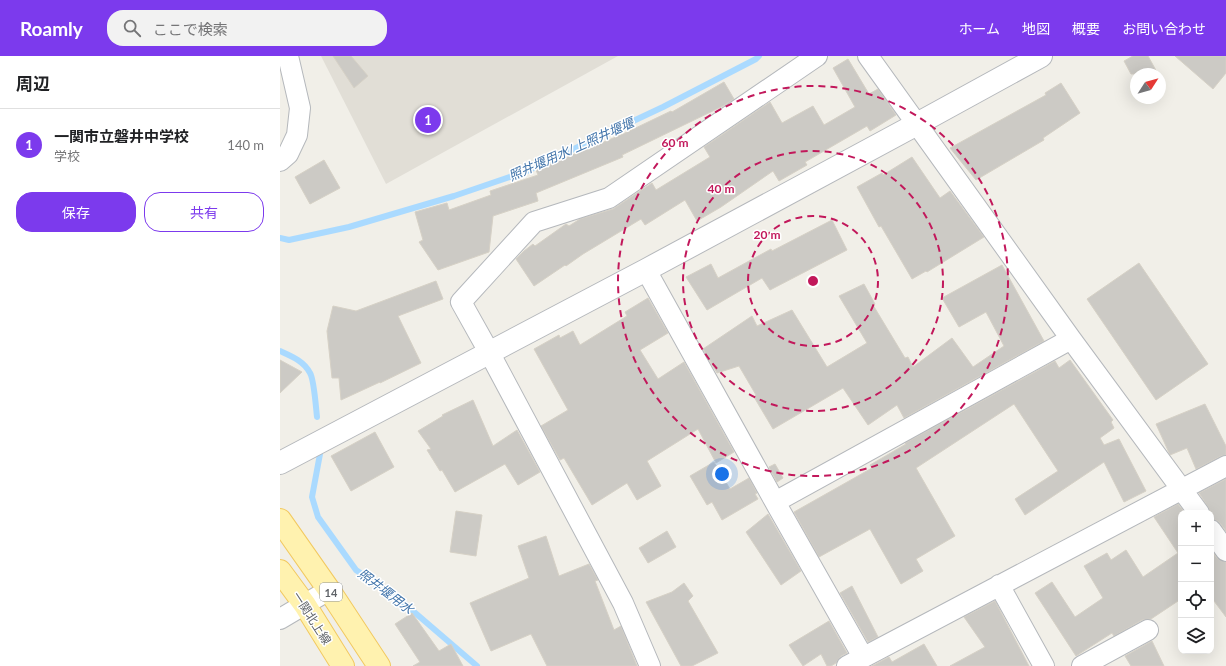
<!DOCTYPE html>
<html lang="ja">
<head>
<meta charset="utf-8">
<style>
	body { margin:0; font-family:Lato,"Noto Sans JP",sans-serif; background:#f2f2f2; color:#202124 }
	.controls { position:absolute; right:12px; bottom:12px; display:grid; overflow:hidden; border-radius:8px; box-shadow:0 4px 16px #0002 }
	.controls button { width:36px; height:36px; display:grid; place-items:center; padding:0; border:0; border-bottom:1px solid #e0e0e0; background:#fff; color:#202124; font:20px sans-serif }
	.compass { position:absolute; left:850px; top:12px; width:36px; height:36px; border-radius:50%; background:#fff; box-shadow:0 4px 16px #0002; rotate:54deg }
	.you { position:absolute; left:442px; top:418px; width:14px; height:14px; margin:-10px; border:3px solid #fff; border-radius:50%; background:#1a73e8; box-shadow:0 0 0 6px #1a73e833 }
	.badge { display:grid; place-items:center; width:26px; height:26px; border-radius:50%; background:#7c3aed; color:#fff; font-size:13px; font-weight:700 }
	.pin { position:absolute; translate:-50% -50%; border:2px solid #fff; box-shadow:0 1px 4px #0006 }
	.list { margin:0; padding:0; list-style:none }
	h2 { display:flex; justify-content:space-between; align-items:center; height:52px; margin:0; padding:0 16px; font-size:17px }
	h2 small { font-size:13px; font-weight:400; color:#757577 }
	.list li { display:grid; grid-template-columns:26px 1fr auto; gap:12px; align-items:center; box-sizing:border-box; height:72px; padding:0 16px; border-top:1px solid #e0e0e0 }
	.list b { display:block; font-size:15px; white-space:nowrap }
	.list p { margin:0; font-size:13px; white-space:nowrap; color:#757577 }
	.list em { font-size:13px; font-style:normal; color:#757577 }
	.actions { display:flex; gap:8px; padding:12px 16px }
	.actions a { flex:1; padding:9px 0; border:1px solid #7c3aed; border-radius:16px; text-align:center; font-size:14px; color:#7c3aed }
	.actions .main { background:#7c3aed; color:#fff }
	.icon { flex:none; width:22px; height:22px; fill:none; stroke:currentColor; stroke-width:2; stroke-linecap:round; stroke-linejoin:round }
	.map { position:relative; flex:none; width:946px; height:610px; overflow:hidden }
	header { display:flex; align-items:center; gap:24px; box-sizing:border-box; height:56px; padding:0 20px; background:#7c3aed; color:#fff }
	header strong { font-size:19px }
	nav { display:flex; gap:22px; margin-inline-start:auto; font-size:14px }
	.search { width:280px; height:36px; background:#f2f2f2; display:flex; align-items:center; gap:10px; box-sizing:border-box; padding:0 14px; border-radius:16px; color:#757577; font-size:15px }
	main { display:flex }
	aside { flex:1; background:#fff }
	.map>svg:first-child { display:block }
</style>
</head>
<body>
<header>
<strong>Roamly</strong>
<div class="search"><svg class="icon" aria-label="search" viewBox="0 0 24 24"><circle cx="10" cy="10" r="6"/><path d="M15 15l6 6"/></svg>ここで検索</div>
<nav><a>ホーム</a><a>地図</a><a>概要</a><a>お問い合わせ</a></nav>
</header>
<main>
<aside>
<h2>周辺<small></small></h2>
<ul class="list">
<li><span class="badge">1</span><div><b>一関市立磐井中学校</b><p>学校</p></div><em>140 m</em></li>
</ul>
<div class="actions"><a class="main">保存</a><a>共有</a></div>
</aside>
<div class="map">
<svg width="946" height="610" viewBox="0 0 946 610">
	<rect width="100%" height="100%" fill="#f1efe8"/>
	<!-- education -->
	<path fill="#e1ded6" d="M 41,0 L 338,0 L 106,128 Z"/>
	<g fill="none" stroke-linecap="round" stroke-linejoin="round">
		<!-- stream -->
		<path stroke="#aadaff" stroke-width="6" d="M 0,182 L 9,184 L 69,171 L 174,140 L 247,115 L 383,51 L 476,3 L 479,0
			M 0,295 C 11,300 24,305 30,317 C 34,323 36,352 37,361
			M 40,398 L 32,441 L 38,461 L 76,514 L 126,549 L 197,610"/>
	</g>
	<!-- building -->
	<path fill="#cccac5" stroke="#d6d1c6" d="M 53,0 L 71,0 L 88,20 L 74,32 Z
		M 853,0 L 868,0 L 878,18 L 851,18 L 844,5 Z
		M 895,0 L 946,0 L 946,17 L 933,33 Z
		M 568,3 L 589,38 L 598,33 L 616,59 L 590,75 L 587,70 L 525,106 L 527,109 L 499,125 L 493,115 L 441,151 L 417,165 L 405,144 L 365,169 L 361,163 L 303,198 L 286,210 L 285,209 L 254,230 L 236,203 L 244,195 L 253,188 L 255,190 L 286,168 L 289,170 L 300,163 L 333,153 L 372,127 L 376,134 L 430,101 L 424,91 L 490,46 L 502,67 L 533,50 L 544,69 L 575,51 L 553,12 Z
		M 444,26 L 454,43 L 443,50 L 342,99 L 343,101 L 256,137 L 258,145 L 213,160 L 209,196 L 158,214 L 139,186 L 143,184 L 135,156 L 167,147 L 169,154 L 211,139 L 210,135 L 258,119 L 256,114 L 343,78 L 391,55 L 392,56 Z
		M 781,27 L 800,57 L 763,82 L 764,84 L 696,124 L 670,92 L 766,39 L 765,37 Z
		M 632,101 L 660,142 L 670,135 L 704,181 L 647,216 L 646,215 L 632,223 L 601,170 L 599,171 L 577,131 L 602,117 L 603,119 Z
		M 44,104 L 60,132 L 30,148 L 15,121 Z
		M 552,164 L 567,194 L 490,234 L 482,222 L 427,254 L 406,221 L 431,208 L 438,222 L 491,193 L 492,195 Z
		M 859,207 L 928,308 L 876,344 L 807,243 Z
		M 722,209 L 764,285 L 624,362 L 617,349 L 588,369 L 563,332 L 493,373 L 474,341 L 476,339 L 459,310 L 437,317 L 423,293 L 472,260 L 477,270 L 512,254 L 547,311 L 587,287 L 559,240 L 584,228 L 595,248 L 593,249 L 625,302 L 628,301 L 633,311 L 672,282 L 693,311 L 724,290 L 706,256 L 679,271 L 662,242 Z
		M 156,225 L 163,243 L 118,260 L 141,307 L 100,327 L 100,326 L 61,344 L 59,322 L 52,322 L 47,275 L 53,250 L 76,255 Z
		M 368,242 L 388,277 L 360,294 L 378,323 L 404,306 L 454,396 L 436,407 L 418,373 L 367,405 L 381,430 L 357,444 L 347,427 L 312,449 L 284,402 L 280,404 L 261,370 L 288,354 L 254,293 L 279,279 L 280,282 L 293,275 L 300,289 L 347,260 L 345,256 Z
		M 0,304 L 22,316 L 0,337 Z
		M 790,304 L 833,364 L 831,366 L 834,372 L 820,382 L 824,389 L 839,383 L 866,435 L 844,446 L 824,406 L 745,459 L 735,443 L 778,415 L 734,348 L 636,412 L 675,480 L 636,503 L 643,515 L 621,528 L 590,473 L 539,501 L 514,456 L 592,412 L 590,409 L 626,388 L 625,387 L 775,305 L 779,312 Z
		M 193,344 L 213,390 L 237,374 L 260,416 L 238,429 L 225,408 L 175,436 L 162,414 L 160,415 L 147,394 L 151,393 L 138,375 L 163,360 L 162,359 Z
		M 925,348 L 946,390 L 946,399 L 941,400 L 916,413 L 907,392 L 890,399 L 876,368 Z
		M 95,376 L 114,411 L 71,435 L 51,400 Z
		M 434,406 L 450,433 L 469,422 L 477,437 L 475,438 L 478,443 L 442,464 L 432,446 L 427,449 L 410,420 Z
		M 495,408 L 503,422 L 497,426 L 489,411 Z
		M 946,423 L 946,475 L 940,467 L 936,464 L 931,463 L 931,457 L 928,451 L 919,437 Z
		M 898,448 L 905,457 L 901,457 L 901,543 L 871,563 L 862,564 L 834,580 L 832,577 L 796,600 L 755,537 L 772,526 L 795,561 L 823,542 L 804,510 L 827,497 L 831,504 L 846,494 L 863,521 L 898,497 L 874,461 Z
		M 176,455 L 202,459 L 196,500 L 170,496 Z
		M 488,458 L 521,515 L 501,529 L 466,476 Z
		M 387,475 L 396,491 L 368,507 L 359,492 Z
		M 266,480 L 279,520 L 309,508 L 318,524 L 315,525 L 334,574 L 341,570 L 357,610 L 267,610 L 251,578 L 211,595 L 190,547 L 249,522 L 238,490 Z
		M 931,494 L 937,502 L 941,505 L 946,506 L 946,561 L 931,541 Z
		M 404,527 L 413,540 L 408,545 L 438,597 L 412,610 L 401,610 L 366,546 L 392,536 Z
		M 572,530 L 598,581 L 588,586 L 560,537 Z
		M 715,545 L 749,610 L 670,610 L 705,591 L 684,561 Z
		M 132,557 L 159,595 L 171,588 L 183,610 L 133,610 L 140,606 L 115,568 Z
		M 549,565 L 567,597 L 561,600 L 558,604 L 556,607 L 551,610 L 547,610 L 541,598 L 523,610 L 509,589 Z
		M 872,585 L 884,610 L 851,610 L 845,600 Z
		M 644,588 L 657,610 L 592,610 L 609,601 L 612,606 Z"/>
	<g fill="none" stroke-linecap="round" stroke-linejoin="round">
		<!-- minor casing -->
		<g stroke="#b5b8bc" stroke-width="22">
			<path id="minor" d="M 588,0 L 791,283 L 919,457
				M 0,105 L 8,98 L 17,79 L 20,52 L 8,0
				M 366,214 L 495,446 L 583,601
				M 495,446 L 791,283
				M 931,474 L 946,495
				M 719,529 L 764,610
				M 0,563 L 49,534
				M 370,610 L 343,547 L 209,296 L 181,246 L 254,166 L 329,142 L 537,0
				M 567,610 L 946,410
				M 802,610 L 868,574"/>
		</g>
		<!-- tertiary casing -->
		<g stroke="#b5b8bc" stroke-width="24">
			<path id="tertiary" d="M 0,407 L 366,214 L 637,68 L 761,0"/>
		</g>
		<!-- primary casing -->
		<g stroke="#f2c960" stroke-width="24">
			<path id="primary" d="M 0,464 L 49,534 L 99,610
				M 0,515 L 25,549 L 63,610"/>
		</g>
		<!-- minor -->
		<use href="#minor" stroke="#fff" stroke-width="20"/>
		<!-- tertiary -->
		<use href="#tertiary" stroke="#fff" stroke-width="22"/>
		<!-- primary -->
		<use href="#primary" stroke="#fff2af" stroke-width="22"/>
	</g>
	<!-- distance rings -->
	<g fill="none" stroke="#c2185b" stroke-width="2" stroke-dasharray="7 5">
		<circle cx="533" cy="225" r="65"/>
		<circle cx="533" cy="225" r="130"/>
		<circle cx="533" cy="225" r="195"/>
	</g>
	<g text-anchor="middle" dominant-baseline="central" stroke-width="3" stroke-linejoin="round" paint-order="stroke">
		<!-- shield labels -->
		<rect fill="#fff" stroke="#8f9295" stroke-width="1" x="40" y="527" width="22" height="18" rx="3"/>
		<g font-size="11" font-weight="bold" fill="#5f6368">
			<text x="51" y="536">14</text>
		</g>
		<!-- street labels -->
		<g font-size="12" fill="#5f6368" stroke="#fff">
			<text transform="translate(32 562) rotate(57)">一関北上線</text>
		</g>
		<!-- water labels -->
		<g font-size="13" font-style="italic" fill="#4174aa" stroke="#fff">
			<text transform="translate(291 93) rotate(-24)">照井堰用水/上照井堰堰</text>
			<text transform="translate(106 535) rotate(37)">照井堰用水</text>
		</g>
	</g>
	<circle cx="533" cy="225" r="6" fill="#c2185b" stroke="#fff" stroke-width="2"/>
	<g font-size="12" text-anchor="middle" font-weight="bold" fill="#c2185b" stroke="#fff" stroke-width="3" stroke-linejoin="round" paint-order="stroke">
		<text x="395" y="91">60 m</text>
		<text x="441" y="137">40 m</text>
		<text x="487" y="183">20 m</text>
	</g>
</svg>
<div class="controls">
<button>+</button>
<button>−</button>
<button><svg class="icon" aria-label="locate" viewBox="0 0 24 24"><circle cx="12" cy="12" r="6"/><path d="M12 2v4M12 18v4M2 12h4M18 12h4"/></svg></button>
<button><svg class="icon" aria-label="layers" viewBox="0 0 24 24"><path d="M12 4l9 5-9 5-9-5zM3 14l9 5 9-5"/></svg></button>
</div>
<svg class="compass" viewBox="-18 -18 36 36"><path d="M0-13l5 13h-10z" fill="#e53935"/><path d="M0 13l5-13h-10z" fill="#757577"/></svg>
<div class="you"></div>
<div class="pin badge" style="left:148px;top:64px">1</div>
</div>
</main>
</body>
</html>
